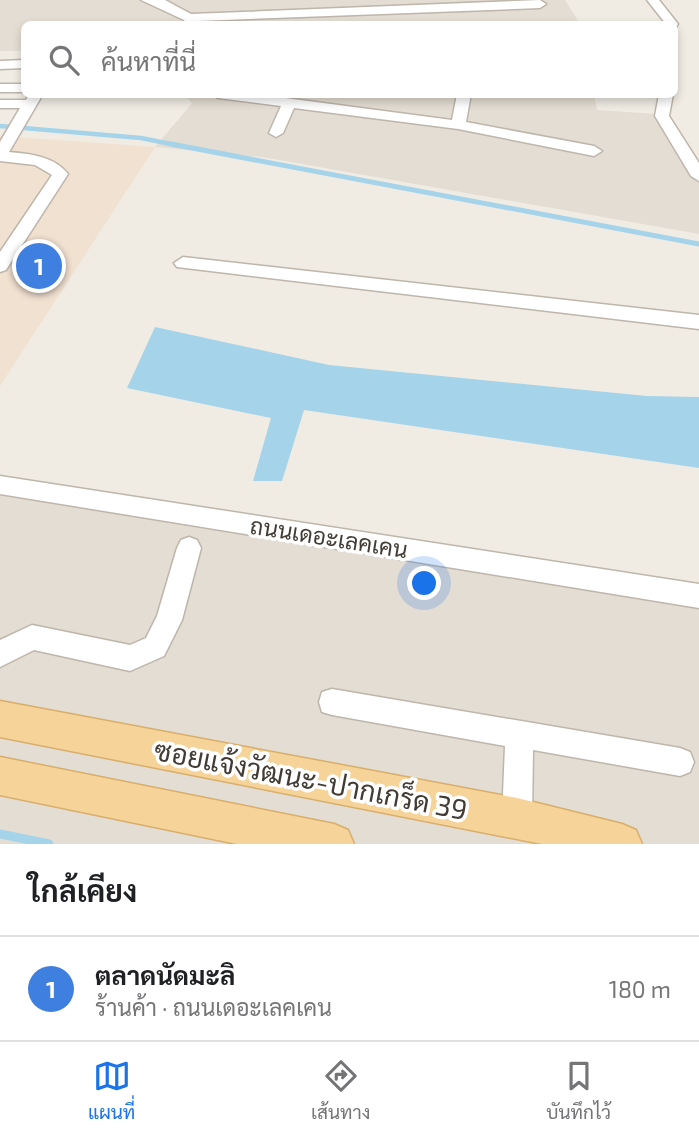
<!DOCTYPE html>
<html lang="th">
<head>
<meta charset="utf-8">
<style>
	body { margin:0; font-family:"Exo 2",Sarabun,sans-serif; background:#f6f6f6; color:#202124 }
	.you { position:absolute; left:425px; top:584px; width:24px; height:24px; margin:-18px; border:5px solid #fff; border-radius:50%; background:#1a73e8; box-shadow:0 0 0 10px #1a73e833 }
	.badge { display:grid; place-items:center; width:46px; height:46px; border-radius:50%; background:#1a73e8; color:#fff; font-size:23px; font-weight:700 }
	.pin { position:absolute; translate:-50% -50%; border:4px solid #fff; box-shadow:0 2px 7px #0006 }
	.list { margin:0; padding:0; list-style:none }
	h2 { display:flex; justify-content:space-between; align-items:center; height:91px; margin:0; padding:0 28px; font-size:30px }
	h2 small { font-size:23px; font-weight:400; color:#757577 }
	.list li { display:grid; grid-template-columns:46px 1fr auto; gap:21px; align-items:center; box-sizing:border-box; height:105px; padding:0 28px; border-top:2px solid #e0e0e0 }
	.list b { display:block; font-size:26px; white-space:nowrap }
	.list p { margin:0; font-size:23px; white-space:nowrap; color:#757577 }
	.list em { font-size:23px; font-style:normal; color:#757577 }
	.icon { flex:none; width:38px; height:38px; fill:none; stroke:currentColor; stroke-width:2; stroke-linecap:round; stroke-linejoin:round }
	.map { position:relative; flex:none; width:699px; height:844px; overflow:hidden }
	.search { position:absolute; background:#fff; box-shadow:0 4px 10px #0003; left:21px; right:21px; top:21px; height:77px; display:flex; align-items:center; gap:18px; box-sizing:border-box; padding:0 24px; border-radius:10px; color:#757577; font-size:26px }
	.sheet { height:196px; background:#fff }
	nav { display:flex; justify-content:space-around; align-items:center; box-sizing:border-box; height:98px; border-top:2px solid #e0e0e0; background:#fff; font-size:19px; color:#757577 }
	nav a { display:grid; justify-items:center; gap:4px }
	nav .on { color:#1a73e8 }
	.map>svg:first-child { display:block }
</style>
</head>
<body>
<div class="map">
<svg width="699" height="844" viewBox="0 0 699 844">
	<rect width="100%" height="100%" fill="#f0ece4"/>
	<!-- residential -->
	<path fill="#e4ddd3" d="M 0,0 L 565,0 L 580,24 L 24,24 L 24,51 L 0,51 Z
		M 184,95 L 594,95 L 597,110 L 658,114 L 699,183 L 699,234 L 262,157 L 155,147 L 192,103 Z
		M 0,492 L 699,604 L 699,844 L 0,844 Z"/>
	<!-- commercial -->
	<path fill="#f1e1d1" d="M 0,136 L 155,147 L 0,386 Z"/>
	<!-- water -->
	<path fill="#a5d3e9" d="M 155,327 L 329,365 L 647,396 L 699,397 L 699,468 L 304,410 L 282,481 L 253,481 L 271,418 L 127,388 Z"/>
	<g fill="none" stroke-linecap="round" stroke-linejoin="round">
		<!-- stream-far2 -->
		<path stroke="#a5d3e9" stroke-width="4.5" d="M 0,126 L 141,138 L 181,146"/>
		<!-- stream-far1 -->
		<path stroke="#a5d3e9" stroke-width="5" d="M 171,144 L 699,244"/>
		<!-- stream -->
		<path stroke="#a5d3e9" stroke-width="9" d="M 0,834 L 49,844"/>
		<!-- minor casing -->
		<g stroke="#beb5ab" stroke-width="3">
			<path id="minor" d="M 141,0 L 165,0 L 191,14 L 540,0 L 546,4 L 540,8 L 197,21 L 198,24 L 186,24 L 184,20 Z
				M 647,0 L 659,0 L 678,24 L 676,27 L 666,24 Z
				M 24,60 L 24,68 L 0,69 L 0,61 Z
				M 0,84 L 24,84 L 24,92 L 0,92 Z
				M 29,94 L 43,94 L 9,152 C 30,154 54,156 68,174 L 6,270 L 0,272 L 0,252 L 52,175 L 35,165 L 0,161 L 0,142 L 20,108 L 0,108 L 0,100 L 26,100 Z
				M 211,94 L 255,94 L 452,120 L 457,94 L 471,94 L 466,122 L 594,146 L 602,151 L 594,156 L 458,129 L 294,108 L 283,133 L 276,137 L 269,133 L 281,106 L 218,98 Z
				M 659,94 L 673,94 L 669,116 L 699,163 L 699,181 L 691,176 L 655,116 Z
				M 183,257 L 699,315 L 699,329 L 177,267 L 174,263 Z
				M 0,476 L 699,584 L 699,608 L 0,494 Z
				M 189,537 L 197,540 L 201,548 L 182,620 L 164,656 L 130,671 L 34,650 L 0,667 L 0,640 L 32,625 L 130,645 L 146,638 L 157,616 L 177,548 L 181,540 Z
				M 332,689 L 680,748 L 690,752 L 694,762 L 690,772 L 680,776 L 533,750 L 532,818 L 527,828 L 517,833 L 507,828 L 502,818 L 505,746 L 332,715 L 322,712 L 319,702 L 322,692 Z"/>
		</g>
		<!-- major casing -->
		<g stroke="#d8ae6a" stroke-width="3">
			<path id="major" d="M 0,701 L 517,798 L 622,824 L 636,830 L 642,844 L 542,844 L 0,737 Z
				M 0,757 L 334,824 L 348,830 L 354,844 L 237,844 L 0,795 Z"/>
		</g>
		<!-- minor -->
		<use href="#minor" fill="#fff" fill-rule="evenodd"/>
		<!-- major -->
		<use href="#major" fill="#f5d399" fill-rule="evenodd"/>
	</g>
	<g text-anchor="middle" dominant-baseline="central" stroke-width="7" stroke-linejoin="round" paint-order="stroke">
		<!-- street labels -->
		<g font-size="23" fill="#423c35" stroke="#fff">
			<text transform="translate(329 537) rotate(9)">ถนนเดอะเลคเคน</text>
		</g>
		<!-- near-street labels -->
		<g font-size="28" fill="#423c35" stroke="#fff">
			<text transform="translate(311 779) rotate(11)">ซอยแจ้งวัฒนะ-ปากเกร็ด 39</text>
		</g>
	</g>
</svg>
<div class="you"></div>
<div class="pin badge" style="left:39px;top:266px;background:#3f7fe0">1</div>
<div class="search"><svg class="icon" aria-label="search" viewBox="0 0 24 24"><circle cx="10" cy="10" r="6"/><path d="M15 15l6 6"/></svg>ค้นหาที่นี่</div>
</div>
<section class="sheet">
<h2>ใกล้เคียง<small></small></h2>
<ul class="list">
<li><span class="badge" style="background:#3f7fe0">1</span><div><b>ตลาดนัดมะลิ</b><p>ร้านค้า · ถนนเดอะเลคเคน</p></div><em>180 m</em></li>
</ul>
</section>
<nav>
<a class="on"><svg class="icon" aria-label="map" viewBox="0 0 24 24"><path d="M3 6l6-2 6 2 6-2v14l-6 2-6-2-6 2zM9 4v14M15 6v14"/></svg>แผนที่</a>
<a><svg class="icon" aria-label="directions" viewBox="0 0 24 24"><path d="M12 3l9 9-9 9-9-9zM9 14v-3h6M13 9l2 2-2 2"/></svg>เส้นทาง</a>
<a><svg class="icon" aria-label="saved" viewBox="0 0 24 24"><path d="M7 4h10v16l-5-4-5 4z"/></svg>บันทึกไว้</a>
</nav>
</body>
</html>
